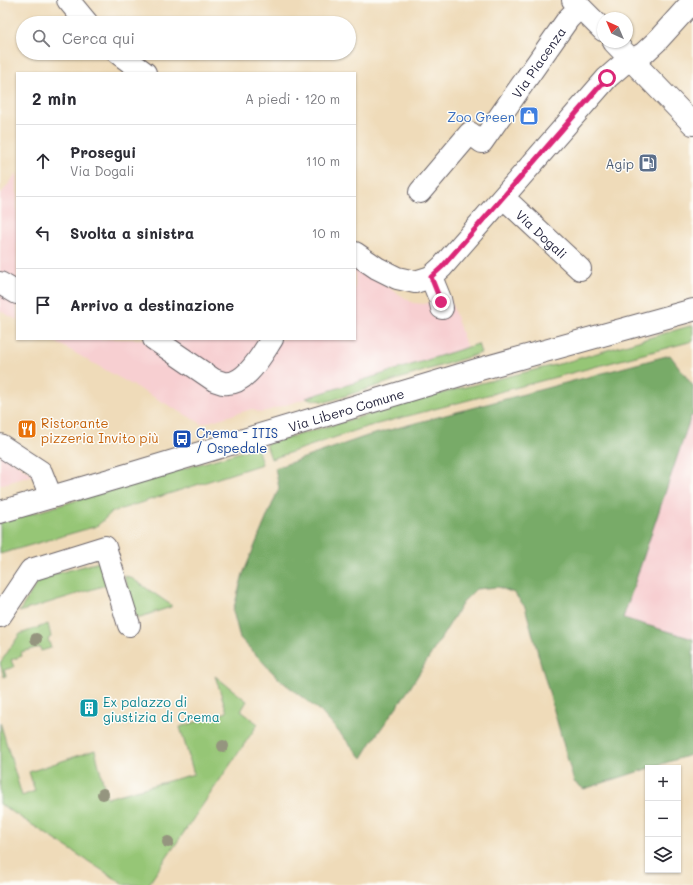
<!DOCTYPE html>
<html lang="it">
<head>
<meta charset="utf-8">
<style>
	body { margin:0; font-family:Mali,sans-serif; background:#f7f7f7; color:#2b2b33 }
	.controls { position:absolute; right:12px; bottom:12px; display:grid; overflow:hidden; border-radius:0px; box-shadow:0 1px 3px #0004 }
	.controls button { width:36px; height:36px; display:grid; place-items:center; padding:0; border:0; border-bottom:1px solid #e1e1e2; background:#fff; color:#2b2b33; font:20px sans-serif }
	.compass { position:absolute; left:597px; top:12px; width:36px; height:36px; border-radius:50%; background:#fff; box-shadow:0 1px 3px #0004; rotate:316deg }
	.stop { position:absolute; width:12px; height:12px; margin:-9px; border:3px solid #db2777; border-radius:50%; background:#fff }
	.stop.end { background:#db2777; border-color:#fff; box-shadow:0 1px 4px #0008 }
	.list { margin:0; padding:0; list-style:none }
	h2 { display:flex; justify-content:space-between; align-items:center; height:52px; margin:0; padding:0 16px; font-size:17px }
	h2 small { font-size:13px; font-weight:400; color:#7c7c81 }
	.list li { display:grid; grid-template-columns:26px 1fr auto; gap:12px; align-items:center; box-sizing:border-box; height:72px; padding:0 16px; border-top:1px solid #e1e1e2 }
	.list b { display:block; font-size:15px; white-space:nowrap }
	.list p { margin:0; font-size:13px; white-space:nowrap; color:#7c7c81 }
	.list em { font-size:13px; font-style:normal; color:#7c7c81 }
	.icon { flex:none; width:22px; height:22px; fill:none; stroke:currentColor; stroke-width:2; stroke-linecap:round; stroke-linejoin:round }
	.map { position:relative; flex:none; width:693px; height:885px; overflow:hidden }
	.search { position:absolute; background:#fff; box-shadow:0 1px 3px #0004; left:16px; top:16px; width:340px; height:44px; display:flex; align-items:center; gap:10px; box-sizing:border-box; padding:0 14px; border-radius:22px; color:#7c7c81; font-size:15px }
	.panel { position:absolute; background:#fff; box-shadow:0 1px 3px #0004; left:16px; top:72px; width:340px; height:268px; border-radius:0px }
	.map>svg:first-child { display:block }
</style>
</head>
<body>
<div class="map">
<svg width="693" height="885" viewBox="0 0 693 885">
	<rect width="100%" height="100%" fill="#fdfcf7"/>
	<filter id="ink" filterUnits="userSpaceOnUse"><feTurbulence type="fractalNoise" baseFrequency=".025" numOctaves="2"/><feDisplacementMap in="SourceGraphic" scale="8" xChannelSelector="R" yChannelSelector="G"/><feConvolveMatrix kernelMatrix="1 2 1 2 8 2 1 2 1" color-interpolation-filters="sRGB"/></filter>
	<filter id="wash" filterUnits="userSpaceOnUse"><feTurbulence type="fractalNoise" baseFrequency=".012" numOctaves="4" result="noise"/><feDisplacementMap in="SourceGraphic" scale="16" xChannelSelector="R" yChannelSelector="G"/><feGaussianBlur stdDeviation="0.9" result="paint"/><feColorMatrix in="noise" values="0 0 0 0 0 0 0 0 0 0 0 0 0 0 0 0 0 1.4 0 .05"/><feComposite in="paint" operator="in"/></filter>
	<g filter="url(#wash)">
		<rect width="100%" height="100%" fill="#efdbb9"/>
		<!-- built -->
		<path fill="#f7cfd1" d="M 17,173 L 17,320 L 0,311 L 0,195 Z
			M 355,266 L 413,303 L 424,304 L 449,296 L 467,348 L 260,413 L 252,409 L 202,424 L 50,339 L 355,339 Z
			M 691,416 L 693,416 L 693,639 L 623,618 L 657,511 Z
			M 0,453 L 34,475 L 0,485 Z"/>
		<!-- green -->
		<path fill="#96c676" stroke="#5c7458" d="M 693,325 L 693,341 L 366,427 L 271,459 L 266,444 L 461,388 L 563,363 Z
			M 478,344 L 481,353 L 326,402 L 306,398 Z
			M 257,447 L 262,464 L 112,512 L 97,526 L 0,554 L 0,523 Z
			M 99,562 L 106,585 L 19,612 L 40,578 Z
			M 124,576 L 130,577 L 171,605 L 171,607 L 137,618 Z
			M 48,624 L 51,637 L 48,639 L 51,648 L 41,651 L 40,647 L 21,652 L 22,656 L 11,660 L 14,667 L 4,670 L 6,676 L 4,677 L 0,663 L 20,634 Z
			M 215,676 L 247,701 L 241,711 L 258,724 L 148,885 L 125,885 L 0,804 L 0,722 L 22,796 L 35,791 L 29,772 L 95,750 L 107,798 L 194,774 L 180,727 L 227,712 Z"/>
		<!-- forest -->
		<path fill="#78ab67" stroke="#4d6651" d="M 670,355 L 693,386 L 693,416 L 691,416 L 623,618 L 693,639 L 693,754 L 584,789 L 574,782 L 525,607 L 514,593 L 498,587 L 476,589 L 464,601 L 410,688 L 373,740 L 362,758 L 321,712 L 279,679 L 240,638 L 233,611 L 243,574 L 279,488 L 275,468 L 367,436 Z"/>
	</g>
	<g filter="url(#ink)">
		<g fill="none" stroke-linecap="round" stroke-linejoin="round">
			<!-- minor casing -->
			<g stroke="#6a6367" stroke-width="24">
				<g id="minor">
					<path d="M 68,0 L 87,23"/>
					<path d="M 573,0 L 603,30"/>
					<path d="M 614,42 L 693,124"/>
					<path d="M 118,53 L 145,73"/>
					<path id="s1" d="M 420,192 L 470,133 L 482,142 L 568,19 L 580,7"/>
					<path id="s2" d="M 504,198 L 580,269"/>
					<path d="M 355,253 L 377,268 L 397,278 L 415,282 L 431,277 L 442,267 L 607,78 L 622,65 L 643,54 L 657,41 L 693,1"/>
					<path d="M 431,277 L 440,299 L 442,308"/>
					<path d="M 0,283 L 17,293"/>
					<path d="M 154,339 L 214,380 C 217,381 220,382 223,383 C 245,387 262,354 272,339"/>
					<path d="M 0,445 L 41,472 L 51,497"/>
					<path d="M 0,616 L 31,570 L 105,547 L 129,625"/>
				</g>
			</g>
			<!-- major casing -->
			<g stroke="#6a6367" stroke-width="24">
				<g id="major">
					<path id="s3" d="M 0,512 L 130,474 L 480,369 L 693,310"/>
				</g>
			</g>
			<!-- minor -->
			<use href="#minor" stroke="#fff" stroke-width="22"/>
			<!-- major -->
			<use href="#major" stroke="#fff" stroke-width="22"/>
		</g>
		<!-- trees -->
		<g fill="#95957f">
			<circle cx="36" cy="639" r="6"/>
			<circle cx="223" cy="746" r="6"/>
			<circle cx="103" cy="794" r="6"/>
			<circle cx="168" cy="842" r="6"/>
		</g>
	</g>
	<g fill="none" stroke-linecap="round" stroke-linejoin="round" filter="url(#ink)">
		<!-- route -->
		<path stroke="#db2777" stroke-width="5" d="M 441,302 L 431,277 L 442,267 L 607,78"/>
	</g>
	<!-- icons -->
	<defs>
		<g id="shop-square" transform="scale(1)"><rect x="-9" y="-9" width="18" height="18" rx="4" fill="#3f7fe0" stroke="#fdfcf7"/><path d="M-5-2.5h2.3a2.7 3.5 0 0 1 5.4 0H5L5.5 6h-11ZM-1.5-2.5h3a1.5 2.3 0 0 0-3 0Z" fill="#fff"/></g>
		<g id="fuel-square" transform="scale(1)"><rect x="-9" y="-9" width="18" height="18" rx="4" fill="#5c6f8a" stroke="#fdfcf7"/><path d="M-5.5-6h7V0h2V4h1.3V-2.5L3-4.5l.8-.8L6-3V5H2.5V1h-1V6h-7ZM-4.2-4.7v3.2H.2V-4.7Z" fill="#fff"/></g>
		<g id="restaurant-square" transform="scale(1)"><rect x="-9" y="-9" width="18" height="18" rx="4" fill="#e8710a" stroke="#fdfcf7"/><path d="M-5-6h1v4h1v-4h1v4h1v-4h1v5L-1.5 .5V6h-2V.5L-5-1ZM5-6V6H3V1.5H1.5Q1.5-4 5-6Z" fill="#fff"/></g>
		<g id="bus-square" transform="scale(1)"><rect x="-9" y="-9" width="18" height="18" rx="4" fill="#1a4fb4" stroke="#fdfcf7"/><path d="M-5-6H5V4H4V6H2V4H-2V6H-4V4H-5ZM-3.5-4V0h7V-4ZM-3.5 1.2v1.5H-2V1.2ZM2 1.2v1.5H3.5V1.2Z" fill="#fff"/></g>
		<g id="building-square" transform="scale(1)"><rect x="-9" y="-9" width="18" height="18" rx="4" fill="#0f9aa8" stroke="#fdfcf7"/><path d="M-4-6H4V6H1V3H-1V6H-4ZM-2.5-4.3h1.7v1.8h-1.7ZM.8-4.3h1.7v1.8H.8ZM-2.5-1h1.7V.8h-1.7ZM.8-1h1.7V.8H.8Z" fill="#fff"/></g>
	</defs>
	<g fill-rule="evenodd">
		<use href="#shop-square" x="529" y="116"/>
		<use href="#fuel-square" x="648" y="163"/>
		<use href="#restaurant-square" x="27" y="429"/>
		<use href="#bus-square" x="182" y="439"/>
		<use href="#building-square" x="89" y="708"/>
	</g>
	<g text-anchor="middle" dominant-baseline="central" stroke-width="3" stroke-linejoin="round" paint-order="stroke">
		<!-- street labels -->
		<g font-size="13" fill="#22223b" stroke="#fdfcf7">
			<text stroke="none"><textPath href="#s1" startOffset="190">Via Piacenza</textPath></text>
			<text stroke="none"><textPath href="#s2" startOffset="52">Via Dogali</textPath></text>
			<text stroke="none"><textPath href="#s3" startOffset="361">Via Libero Comune</textPath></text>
		</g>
		<!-- shop labels -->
		<g font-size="13" fill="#366cbe" stroke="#fdfcf7" text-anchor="end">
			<text x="515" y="116">Zoo Green</text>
		</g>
		<!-- service labels -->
		<g font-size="13" fill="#4e5e75" stroke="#fdfcf7" text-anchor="end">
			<text x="634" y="163">Agip</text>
		</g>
		<!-- food labels -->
		<g font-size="13" fill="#c56008" stroke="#fdfcf7" text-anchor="start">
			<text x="41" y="422">Ristorante<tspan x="41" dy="15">pizzeria Invito più</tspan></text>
		</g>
		<!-- transit labels -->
		<g font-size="13" fill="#164399" stroke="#fdfcf7" text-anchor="start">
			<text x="196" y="432">Crema - ITIS<tspan x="196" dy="15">/ Ospedale</tspan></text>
		</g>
		<!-- culture labels -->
		<g font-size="13" fill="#0d838f" stroke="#fdfcf7" text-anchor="start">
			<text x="103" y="701">Ex palazzo di<tspan x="103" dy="15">giustizia di Crema</tspan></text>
		</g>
	</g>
</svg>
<div class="controls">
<button>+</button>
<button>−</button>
<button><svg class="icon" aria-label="layers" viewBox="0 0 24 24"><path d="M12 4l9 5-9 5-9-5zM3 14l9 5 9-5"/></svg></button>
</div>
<svg class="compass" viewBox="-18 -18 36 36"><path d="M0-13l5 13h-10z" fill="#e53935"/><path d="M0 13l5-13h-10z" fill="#7c7c81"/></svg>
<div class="stop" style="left:607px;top:78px"></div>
<div class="stop end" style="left:441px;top:302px"></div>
<div class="search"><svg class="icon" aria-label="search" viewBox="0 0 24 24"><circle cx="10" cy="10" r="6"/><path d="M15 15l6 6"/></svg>Cerca qui</div>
<section class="panel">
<h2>2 min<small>A piedi · 120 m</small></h2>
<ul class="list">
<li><svg class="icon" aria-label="ahead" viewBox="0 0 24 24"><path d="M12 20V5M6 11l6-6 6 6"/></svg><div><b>Prosegui</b><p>Via Dogali</p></div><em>110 m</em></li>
<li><svg class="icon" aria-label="left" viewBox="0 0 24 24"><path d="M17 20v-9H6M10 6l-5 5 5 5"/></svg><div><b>Svolta a sinistra</b></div><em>10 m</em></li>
<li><svg class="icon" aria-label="arrive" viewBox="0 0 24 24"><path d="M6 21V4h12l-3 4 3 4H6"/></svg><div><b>Arrivo a destinazione</b></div></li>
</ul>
</section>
</div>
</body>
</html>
